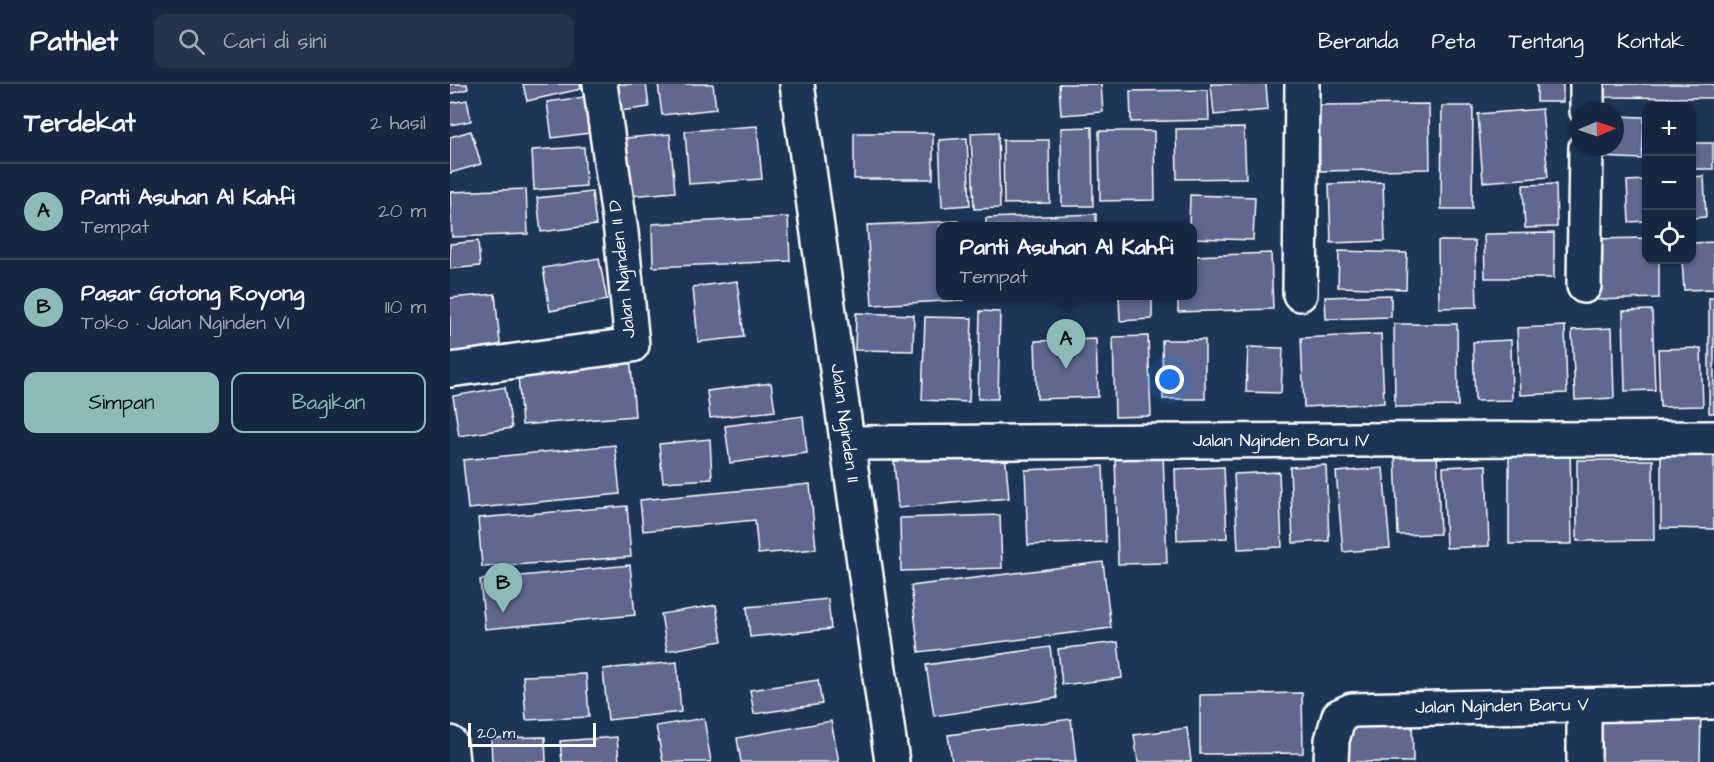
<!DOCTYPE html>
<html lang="id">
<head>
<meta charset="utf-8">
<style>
	body { margin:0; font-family:"Architects Daughter",sans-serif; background:#23344c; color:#f1f3f6 }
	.controls { position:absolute; right:18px; top:18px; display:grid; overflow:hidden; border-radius:12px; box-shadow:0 2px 4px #0004 }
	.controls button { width:54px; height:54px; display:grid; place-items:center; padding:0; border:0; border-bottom:2px solid #35445a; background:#162841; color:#f1f3f6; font:30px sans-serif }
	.compass { position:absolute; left:1120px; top:18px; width:54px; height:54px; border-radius:50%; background:#162841; box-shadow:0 2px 4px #0004; rotate:88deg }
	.scale { position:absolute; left:18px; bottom:15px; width:128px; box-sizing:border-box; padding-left:6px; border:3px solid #fff; border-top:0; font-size:16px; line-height:21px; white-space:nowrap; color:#fff; -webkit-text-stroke:4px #1d3557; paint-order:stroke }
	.you { position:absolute; left:720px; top:296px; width:21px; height:21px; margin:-15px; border:4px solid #fff; border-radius:50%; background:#1a73e8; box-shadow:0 0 0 9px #1a73e833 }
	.badge { display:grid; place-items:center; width:39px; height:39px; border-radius:50%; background:#8bbbb9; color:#111; font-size:20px; font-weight:700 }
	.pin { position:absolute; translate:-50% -50px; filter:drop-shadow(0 2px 3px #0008) }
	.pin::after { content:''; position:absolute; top:32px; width:21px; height:18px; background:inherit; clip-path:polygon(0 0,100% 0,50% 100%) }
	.popup { position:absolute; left:486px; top:138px; width:261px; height:78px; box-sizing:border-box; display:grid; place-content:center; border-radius:12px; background:#162841; filter:drop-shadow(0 2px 4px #0005); font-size:20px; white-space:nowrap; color:#9ea6b1 }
	.popup b { font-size:22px; color:#f1f3f6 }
	.popup::after { content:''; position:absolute; left:50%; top:100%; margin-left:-12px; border:12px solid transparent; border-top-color:#162841 }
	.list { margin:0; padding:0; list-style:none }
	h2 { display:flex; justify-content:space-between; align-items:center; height:78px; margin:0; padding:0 24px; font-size:26px }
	h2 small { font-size:20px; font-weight:400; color:#9ea6b1 }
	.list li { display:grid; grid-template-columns:39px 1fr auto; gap:18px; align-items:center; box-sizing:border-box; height:96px; padding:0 24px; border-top:2px solid #35445a }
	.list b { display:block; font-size:22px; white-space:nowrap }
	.list p { margin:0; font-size:20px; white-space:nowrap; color:#9ea6b1 }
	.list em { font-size:20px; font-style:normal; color:#9ea6b1 }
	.actions { display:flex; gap:12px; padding:18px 24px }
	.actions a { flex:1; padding:14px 0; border:2px solid #8bbbb9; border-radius:12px; text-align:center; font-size:21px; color:#8bbbb9 }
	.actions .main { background:#8bbbb9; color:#111 }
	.icon { flex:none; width:33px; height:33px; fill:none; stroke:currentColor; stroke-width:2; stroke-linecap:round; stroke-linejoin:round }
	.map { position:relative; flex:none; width:1264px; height:678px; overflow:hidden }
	header { display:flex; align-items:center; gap:36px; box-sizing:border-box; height:84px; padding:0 30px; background:#162841; border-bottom:2px solid #35445a }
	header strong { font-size:28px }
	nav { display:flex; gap:33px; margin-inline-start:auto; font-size:21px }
	.search { width:420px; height:54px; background:#23344c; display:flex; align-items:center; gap:15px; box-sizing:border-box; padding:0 21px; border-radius:12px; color:#9ea6b1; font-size:22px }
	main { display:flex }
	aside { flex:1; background:#162841 }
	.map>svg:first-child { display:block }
</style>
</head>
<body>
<header>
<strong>Pathlet</strong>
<div class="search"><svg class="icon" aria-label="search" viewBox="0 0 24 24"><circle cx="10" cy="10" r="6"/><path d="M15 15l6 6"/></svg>Cari di sini</div>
<nav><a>Beranda</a><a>Peta</a><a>Tentang</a><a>Kontak</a></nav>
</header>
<main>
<aside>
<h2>Terdekat<small>2 hasil</small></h2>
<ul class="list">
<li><span class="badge">A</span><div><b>Panti Asuhan Al Kahfi</b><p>Tempat</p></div><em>20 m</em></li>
<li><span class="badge">B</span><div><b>Pasar Gotong Royong</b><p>Toko · Jalan Nginden VI</p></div><em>110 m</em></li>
</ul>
<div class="actions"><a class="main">Simpan</a><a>Bagikan</a></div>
</aside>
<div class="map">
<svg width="1264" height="678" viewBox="0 0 1264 678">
	<rect width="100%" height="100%" fill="#1d3557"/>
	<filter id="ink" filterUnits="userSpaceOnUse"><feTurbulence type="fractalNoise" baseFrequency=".0167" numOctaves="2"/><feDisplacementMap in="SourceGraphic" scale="12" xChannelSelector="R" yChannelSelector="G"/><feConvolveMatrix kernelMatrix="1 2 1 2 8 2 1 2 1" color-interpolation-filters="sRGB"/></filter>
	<g filter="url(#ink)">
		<!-- building -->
		<path fill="#606890" stroke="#fff" stroke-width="1.5" d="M 0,0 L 17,0 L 18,5 L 0,10 Z
			M 73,0 L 130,0 L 131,5 L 77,17 Z
			M 159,0 L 196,0 L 199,23 L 163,28 Z
			M 208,0 L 263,0 L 266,25 L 212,31 Z
			M 609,0 L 651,0 L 653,28 L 611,31 Z
			M 761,0 L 816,0 L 818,26 L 764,31 Z
			M 1087,0 L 1113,0 L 1113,18 L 1087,18 Z
			M 1153,0 L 1264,0 L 1264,14 L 1153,13 Z
			M 758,6 L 759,36 L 681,38 L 680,7 Z
			M 134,13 L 139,49 L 102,54 L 97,18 Z
			M 17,16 L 21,37 L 0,41 L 0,19 Z
			M 979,20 L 980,85 L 870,87 L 868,21 Z
			M 992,22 L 1023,22 L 1022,125 L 991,125 Z
			M 1092,25 L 1098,93 L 1033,98 L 1028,30 Z
			M 1165,32 L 1194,33 L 1192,75 L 1147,73 L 1147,63 L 1165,63 Z
			M 307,42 L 312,95 L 239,100 L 235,47 Z
			M 642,43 L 643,122 L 612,122 L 611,44 Z
			M 794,44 L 796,94 L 727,95 L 726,45 Z
			M 21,47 L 31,80 L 0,89 L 0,53 Z
			M 649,47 L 704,47 L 705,116 L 650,117 Z
			M 548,48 L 550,124 L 524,125 L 521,49 Z
			M 404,49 L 483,49 L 483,95 L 404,95 Z
			M 220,50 L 225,108 L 169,113 L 165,55 Z
			M 517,54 L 520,121 L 492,123 L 489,56 Z
			M 553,56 L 599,56 L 600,119 L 554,120 Z
			M 1242,59 L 1263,59 L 1263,85 L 1242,85 Z
			M 134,63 L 136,102 L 84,106 L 82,66 Z
			M 1254,92 L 1256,133 L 1242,134 L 1242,93 Z
			M 1196,96 L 1196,137 L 1179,138 L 1177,97 Z
			M 933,98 L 935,157 L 881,159 L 879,100 Z
			M 1106,100 L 1107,143 L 1075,144 L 1073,101 Z
			M 76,105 L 78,150 L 2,153 L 0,108 Z
			M 142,108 L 146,141 L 91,148 L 87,114 Z
			M 740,111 L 805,113 L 803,156 L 742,154 L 742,142 L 739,142 Z
			M 646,130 L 646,142 L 536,142 L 536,134 Z
			M 338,133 L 340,177 L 203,183 L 202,140 Z
			M 508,137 L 508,142 L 490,142 L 490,212 L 513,212 L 513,216 L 422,221 L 417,141 Z
			M 1104,149 L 1104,194 L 1035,194 L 1034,150 Z
			M 1196,154 L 1196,176 L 1209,176 L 1209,214 L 1144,216 L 1143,155 Z
			M 28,157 L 30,182 L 0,185 L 0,160 Z
			M 988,157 L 1025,157 L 1027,223 L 989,224 Z
			M 1264,158 L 1264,205 L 1234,206 L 1232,176 L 1242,176 L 1242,159 Z
			M 889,167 L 957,169 L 956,205 L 888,203 Z
			M 821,169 L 823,225 L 728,228 L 728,212 L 742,212 L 742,172 Z
			M 149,174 L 157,216 L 100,227 L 93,184 Z
			M 287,197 L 294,253 L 248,258 L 243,203 Z
			M 45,210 L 51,269 L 0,274 L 0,214 Z
			M 941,211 L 941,233 L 876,235 L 875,213 Z
			M 669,212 L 702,212 L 702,235 L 670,237 Z
			M 1259,214 L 1264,214 L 1264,329 L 1259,329 Z
			M 1202,226 L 1205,306 L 1175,307 L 1173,227 Z
			M 530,227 L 550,228 L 548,315 L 528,315 Z
			M 406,229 L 464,231 L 463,267 L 405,266 Z
			M 475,233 L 522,234 L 519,318 L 472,316 Z
			M 944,240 L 1007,240 L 1008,322 L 945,323 Z
			M 1115,242 L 1117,309 L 1070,311 L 1067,244 Z
			M 1162,244 L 1164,314 L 1125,316 L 1122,246 Z
			M 931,250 L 934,319 L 854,323 L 851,254 Z
			M 698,252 L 701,332 L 665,333 L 663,253 Z
			M 646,255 L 648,313 L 587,315 L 585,257 Z
			M 712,256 L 755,256 L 755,315 L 713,315 Z
			M 1061,256 L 1062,316 L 1025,317 L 1023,258 Z
			M 798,263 L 833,264 L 831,309 L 796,308 Z
			M 1251,264 L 1253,322 L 1210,323 L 1208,265 Z
			M 180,270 L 185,332 L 72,341 L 67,279 Z
			M 321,299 L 325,327 L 260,334 L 257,307 Z
			M 55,303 L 62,344 L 9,352 L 3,312 Z
			M 353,332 L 357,369 L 280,379 L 275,342 Z
			M 260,355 L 262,395 L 213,398 L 209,360 Z
			M 165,361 L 170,410 L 18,425 L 13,376 Z
			M 1120,362 L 1122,460 L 1059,460 L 1059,363 Z
			M 555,367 L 559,414 L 448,424 L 444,377 Z
			M 1211,367 L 1264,367 L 1264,445 L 1211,444 Z
			M 987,368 L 990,450 L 948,451 L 945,369 Z
			M 713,370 L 717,479 L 668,480 L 665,372 Z
			M 1127,376 L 1203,376 L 1204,456 L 1127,457 Z
			M 876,381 L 879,457 L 843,459 L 840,383 Z
			M 1036,381 L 1039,462 L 996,464 L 993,383 Z
			M 653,382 L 656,458 L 578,461 L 575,386 Z
			M 774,383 L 777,454 L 727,456 L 725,385 Z
			M 933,384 L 940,464 L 893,468 L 886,388 Z
			M 829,388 L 832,463 L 788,465 L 784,390 Z
			M 360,400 L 366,465 L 308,470 L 305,436 L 193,447 L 190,416 Z
			M 177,422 L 181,473 L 32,483 L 28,434 Z
			M 550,431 L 552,484 L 451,487 L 450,434 Z
			M 653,478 L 661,544 L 469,568 L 461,502 Z
			M 180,481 L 185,531 L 35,545 L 30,496 Z
			M 378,515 L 381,545 L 300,553 L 297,523 Z
			M 266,521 L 272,557 L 217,567 L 211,530 Z
			M 668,558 L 672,594 L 612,601 L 608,565 Z
			M 600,563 L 607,614 L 484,632 L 476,581 Z
			M 227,578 L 231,628 L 158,636 L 153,585 Z
			M 136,590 L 139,633 L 76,636 L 73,592 Z
			M 368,596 L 372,620 L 304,630 L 300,606 Z
			M 852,609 L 853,669 L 750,670 L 750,611 Z
			M 1147,624 L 1251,625 L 1250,678 L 1146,678 Z
			M 891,632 L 962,632 L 963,678 L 891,678 Z
			M 254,634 L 261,678 L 213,678 L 206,642 Z
			M 621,635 L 626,678 L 502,678 L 498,651 Z
			M 381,637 L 389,678 L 291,678 L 287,654 Z
			M 737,644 L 741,678 L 688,678 L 684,651 Z
			M 95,653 L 96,678 L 42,678 L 41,654 Z
			M 167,653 L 169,678 L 112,678 L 110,657 Z"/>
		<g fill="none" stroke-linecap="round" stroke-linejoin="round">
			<!-- street casing -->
			<g stroke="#fff" stroke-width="38">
				<path id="street" d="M 347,0 L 442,678
					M 1137,27 L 1137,0
					M 1134,202 L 1136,63
					M 850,210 L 852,0
					M 0,286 L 182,261 L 171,148 L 150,0
					M 397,359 L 1264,354
					M 0,659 L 2,678
					M 881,678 L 882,656 L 889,632 L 902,626 L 1264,618
					M 1134,678 L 1134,621"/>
			</g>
			<!-- street -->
			<use href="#street" stroke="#1d3557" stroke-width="33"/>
		</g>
	</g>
	<g text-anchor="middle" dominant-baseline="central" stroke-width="4.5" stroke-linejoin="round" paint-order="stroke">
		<!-- street labels -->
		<g font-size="18" fill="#fff" stroke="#1d3557">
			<text transform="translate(172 185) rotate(-96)">Jalan Nginden II D</text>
			<text transform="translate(395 339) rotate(82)">Jalan Nginden II</text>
			<text x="831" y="356">Jalan Nginden Baru IV</text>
			<text transform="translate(1052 622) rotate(-1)">Jalan Nginden Baru V</text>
		</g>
	</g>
</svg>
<div class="controls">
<button>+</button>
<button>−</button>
<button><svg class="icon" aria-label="locate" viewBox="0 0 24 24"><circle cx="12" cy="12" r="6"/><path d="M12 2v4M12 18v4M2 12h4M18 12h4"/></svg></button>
</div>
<svg class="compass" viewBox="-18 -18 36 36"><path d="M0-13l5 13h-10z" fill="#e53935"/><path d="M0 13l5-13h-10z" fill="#9ea6b1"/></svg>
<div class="scale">20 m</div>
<div class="you"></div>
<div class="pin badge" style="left:616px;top:285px">A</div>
<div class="popup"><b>Panti Asuhan Al Kahfi</b>Tempat</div>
<div class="pin badge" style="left:53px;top:529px">B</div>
</div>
</main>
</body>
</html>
